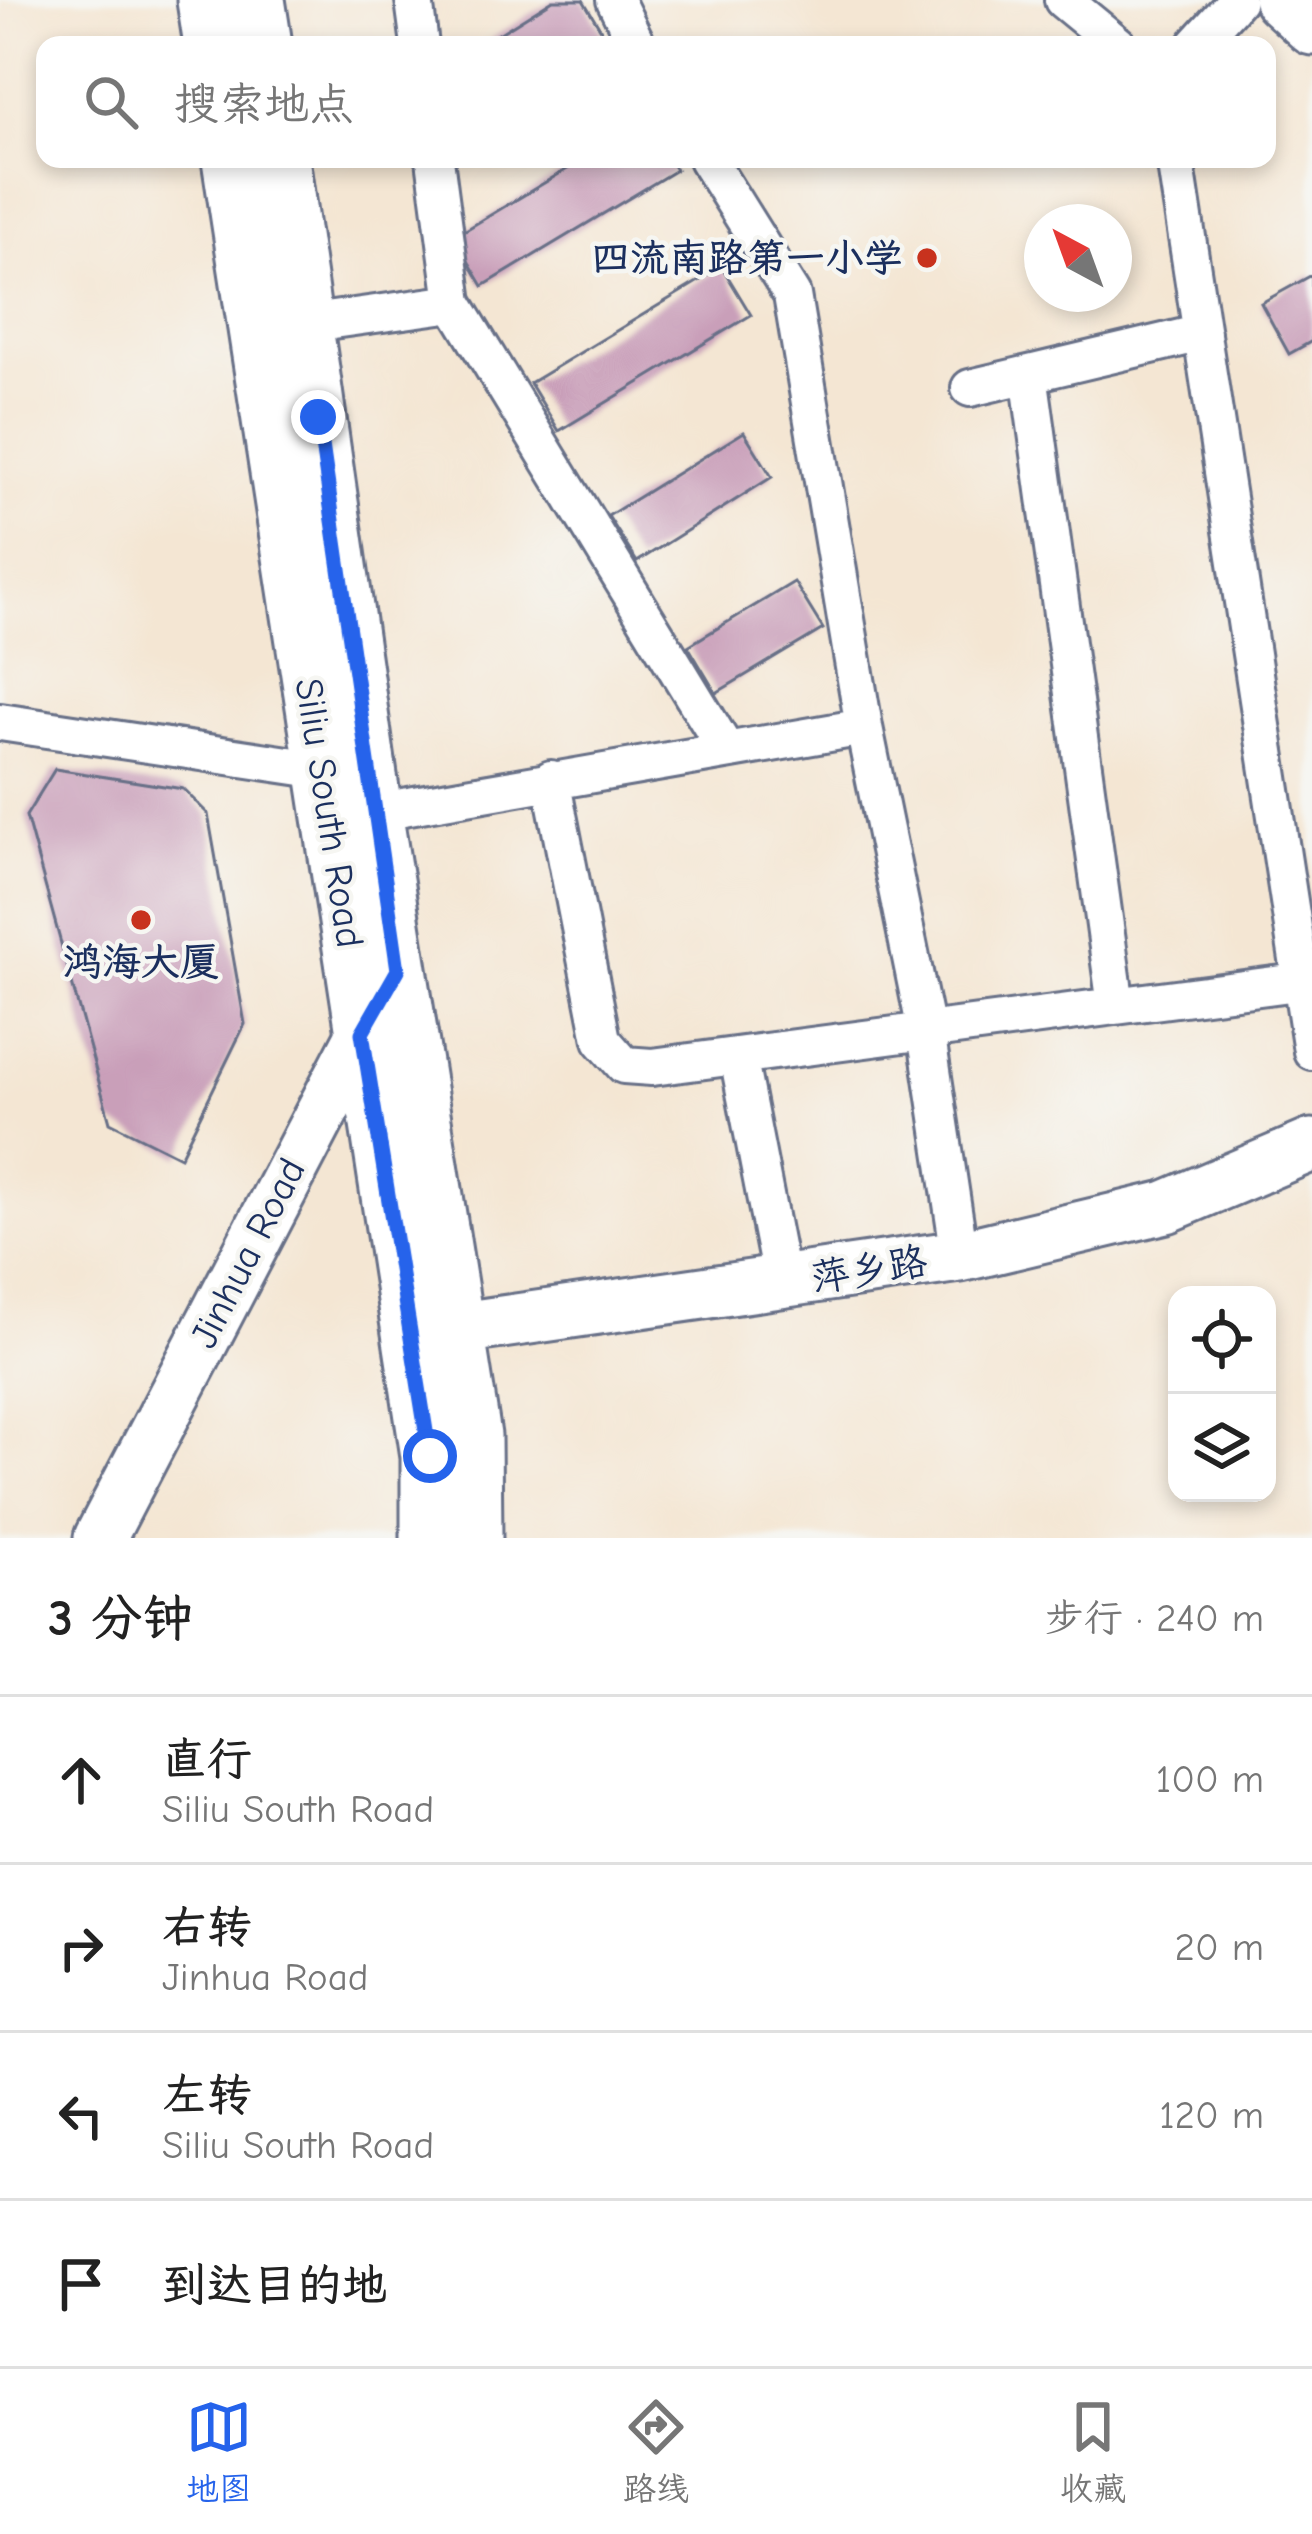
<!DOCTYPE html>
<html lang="zh">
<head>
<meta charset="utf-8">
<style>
	body { margin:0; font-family:"Comic Neue","LXGW WenKai TC",sans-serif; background:#f2f2f2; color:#222 }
	.controls { position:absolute; right:36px; bottom:36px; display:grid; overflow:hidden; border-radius:24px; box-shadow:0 6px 18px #0003 }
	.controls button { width:108px; height:108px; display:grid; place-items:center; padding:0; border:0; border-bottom:3px solid #e0e0e0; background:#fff; color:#222; font:60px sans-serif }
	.compass { position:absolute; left:1024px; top:204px; width:108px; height:108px; border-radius:50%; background:#fff; box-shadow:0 6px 18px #0003; rotate:319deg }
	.stop { position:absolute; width:36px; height:36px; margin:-27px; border:9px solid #2563eb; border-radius:50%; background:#fff }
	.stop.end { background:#2563eb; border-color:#fff; box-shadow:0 3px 12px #0008 }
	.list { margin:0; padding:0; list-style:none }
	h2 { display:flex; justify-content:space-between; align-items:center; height:156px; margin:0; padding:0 48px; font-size:51px }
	h2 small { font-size:39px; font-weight:400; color:#767676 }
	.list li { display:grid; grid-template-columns:78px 1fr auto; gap:36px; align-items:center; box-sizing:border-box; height:168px; padding:0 48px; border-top:3px solid #e0e0e0 }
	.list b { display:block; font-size:45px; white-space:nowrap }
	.list p { margin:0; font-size:39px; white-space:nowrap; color:#767676 }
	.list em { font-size:39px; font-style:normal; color:#767676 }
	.icon { flex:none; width:66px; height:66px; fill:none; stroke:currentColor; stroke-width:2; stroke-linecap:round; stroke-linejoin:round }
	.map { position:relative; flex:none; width:1312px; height:1538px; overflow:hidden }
	.search { position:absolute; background:#fff; box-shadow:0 6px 18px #0003; left:36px; right:36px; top:36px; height:132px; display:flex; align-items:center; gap:30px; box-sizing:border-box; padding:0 42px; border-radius:24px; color:#767676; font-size:45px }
	.sheet { height:828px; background:#fff }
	nav { display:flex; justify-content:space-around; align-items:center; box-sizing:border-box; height:168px; border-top:3px solid #e0e0e0; background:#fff; font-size:33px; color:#767676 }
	nav a { display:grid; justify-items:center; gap:6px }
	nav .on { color:#2563eb }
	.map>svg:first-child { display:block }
</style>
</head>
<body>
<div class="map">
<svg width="1312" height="1538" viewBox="0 0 1312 1538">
	<rect width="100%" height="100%" fill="#f6f6f2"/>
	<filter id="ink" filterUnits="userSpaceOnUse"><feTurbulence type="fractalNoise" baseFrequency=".00833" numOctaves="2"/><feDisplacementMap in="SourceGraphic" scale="24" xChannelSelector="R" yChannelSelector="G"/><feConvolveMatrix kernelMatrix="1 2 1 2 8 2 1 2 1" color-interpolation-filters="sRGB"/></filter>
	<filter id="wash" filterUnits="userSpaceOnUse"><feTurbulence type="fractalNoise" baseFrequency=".004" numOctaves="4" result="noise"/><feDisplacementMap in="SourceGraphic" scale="48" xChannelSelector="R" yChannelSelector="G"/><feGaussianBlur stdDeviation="2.7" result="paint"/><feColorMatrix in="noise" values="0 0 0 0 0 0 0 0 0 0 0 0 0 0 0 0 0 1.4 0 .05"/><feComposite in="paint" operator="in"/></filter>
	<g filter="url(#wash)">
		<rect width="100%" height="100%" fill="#f4e6d3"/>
		<g id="blocks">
			<!-- building -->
			<path fill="#c99fb9" d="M 553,0 L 583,0 L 603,33 L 583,45 L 481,45 Z
				M 584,159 L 669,159 L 676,170 L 483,286 L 454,237 Z
				M 722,267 L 751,315 L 559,431 L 530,383 Z
				M 1312,275 L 1312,341 L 1289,354 L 1261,303 Z
				M 744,432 L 772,477 L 637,562 L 608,516 Z
				M 794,582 L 823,629 L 716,693 L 688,646 Z
				M 55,769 L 183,789 L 208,814 L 245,1024 L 180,1157 L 110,1122 L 26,816 Z"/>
		</g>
	</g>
	<g filter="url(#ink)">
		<use href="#blocks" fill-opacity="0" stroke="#676f87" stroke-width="3"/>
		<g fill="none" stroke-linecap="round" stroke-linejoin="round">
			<!-- street casing -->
			<g stroke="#676f87" stroke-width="42">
				<path id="street" d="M 414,0 L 420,45
					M 615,0 L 637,45
					M 1063,0 L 1118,45
					M 1196,45 L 1237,0
					M 435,159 L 454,303 L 726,750
					M 707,159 L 792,295 L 864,727 L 926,1031 L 960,1256
					M 1175,159 L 1312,1051
					M 304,324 L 454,303
					M 1029,374 L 1116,1006
					M 970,388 L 1202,333
					M 0,722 L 322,770
					M 551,779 L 602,1040 L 624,1065 L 652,1067 L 1305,981
					M 357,815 L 864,727
					M 738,1056 L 782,1283"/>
			</g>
			<!-- secondary casing -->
			<g stroke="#676f87" stroke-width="57">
				<path id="secondary" d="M 1280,0 L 1312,29
					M 418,1334 L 960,1256 L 1166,1207 L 1312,1145
					M 100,1538 L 374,1012"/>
			</g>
			<!-- primary casing -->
			<g stroke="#676f87" stroke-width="63">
				<path id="primary" d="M 206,0 L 213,45
					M 256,0 L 263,45
					M 231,159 L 430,1456 L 430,1538
					M 280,159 L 373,811 L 472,1436 L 473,1538"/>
			</g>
			<!-- street -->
			<use href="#street" stroke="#fff" stroke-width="36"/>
			<!-- secondary -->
			<use href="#secondary" stroke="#fff" stroke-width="51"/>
			<!-- primary -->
			<use href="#primary" stroke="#fff" stroke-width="57"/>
		</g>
	</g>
	<g fill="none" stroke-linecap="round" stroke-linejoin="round" filter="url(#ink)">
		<!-- route -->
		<path stroke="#2563eb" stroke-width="15" d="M 318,417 L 398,970 L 362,1033 L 430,1456"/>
	</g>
	<!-- markers -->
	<g fill="#c8321e" stroke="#f6f6f2" stroke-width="4.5">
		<circle cx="927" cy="258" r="12"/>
		<circle cx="141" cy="920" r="12"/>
	</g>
	<g text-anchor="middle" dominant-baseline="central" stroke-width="9" stroke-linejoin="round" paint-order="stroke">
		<!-- poi labels -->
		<g font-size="39" font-weight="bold" fill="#1b2f5e" stroke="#f6f6f2" text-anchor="end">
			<text x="903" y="258">四流南路第一小学</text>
			<text x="141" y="962" text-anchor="middle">鸿海大厦</text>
		</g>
		<!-- street labels -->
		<g font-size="39" fill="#1b2f5e" stroke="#f6f6f2">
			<text transform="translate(329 813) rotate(81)">Siliu South Road</text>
			<text transform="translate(248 1253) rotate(-63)">Jinhua Road</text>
			<text transform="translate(869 1270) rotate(-9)">萍乡路</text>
		</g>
	</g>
</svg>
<div class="controls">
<button><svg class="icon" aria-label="locate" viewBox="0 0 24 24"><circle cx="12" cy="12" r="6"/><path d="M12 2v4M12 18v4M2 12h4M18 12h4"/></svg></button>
<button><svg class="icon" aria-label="layers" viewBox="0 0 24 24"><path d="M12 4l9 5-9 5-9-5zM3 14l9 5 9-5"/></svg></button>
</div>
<svg class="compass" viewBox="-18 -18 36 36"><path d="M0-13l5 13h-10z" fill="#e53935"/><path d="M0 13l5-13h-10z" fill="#767676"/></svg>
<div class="stop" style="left:430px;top:1456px"></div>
<div class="stop end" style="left:318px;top:417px"></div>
<div class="search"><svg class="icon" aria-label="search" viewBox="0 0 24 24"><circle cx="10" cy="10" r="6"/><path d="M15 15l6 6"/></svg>搜索地点</div>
</div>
<section class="sheet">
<h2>3 分钟<small>步行 · 240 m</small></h2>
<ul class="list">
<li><svg class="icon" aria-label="ahead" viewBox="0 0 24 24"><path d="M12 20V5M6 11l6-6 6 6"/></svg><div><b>直行</b><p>Siliu South Road</p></div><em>100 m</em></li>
<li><svg class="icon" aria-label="right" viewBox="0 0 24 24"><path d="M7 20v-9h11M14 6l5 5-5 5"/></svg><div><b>右转</b><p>Jinhua Road</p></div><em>20 m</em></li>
<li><svg class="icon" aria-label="left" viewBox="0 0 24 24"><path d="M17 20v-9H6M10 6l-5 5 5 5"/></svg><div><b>左转</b><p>Siliu South Road</p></div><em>120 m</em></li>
<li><svg class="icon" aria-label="arrive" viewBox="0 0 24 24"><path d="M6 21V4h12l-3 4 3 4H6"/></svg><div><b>到达目的地</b></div></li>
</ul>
</section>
<nav>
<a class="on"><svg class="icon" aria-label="map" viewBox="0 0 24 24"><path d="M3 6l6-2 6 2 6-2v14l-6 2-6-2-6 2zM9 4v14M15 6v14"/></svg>地图</a>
<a><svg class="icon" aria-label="directions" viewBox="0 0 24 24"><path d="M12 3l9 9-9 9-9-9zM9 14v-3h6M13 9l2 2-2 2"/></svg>路线</a>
<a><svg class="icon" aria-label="saved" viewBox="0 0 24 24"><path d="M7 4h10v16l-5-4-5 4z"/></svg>收藏</a>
</nav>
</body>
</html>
